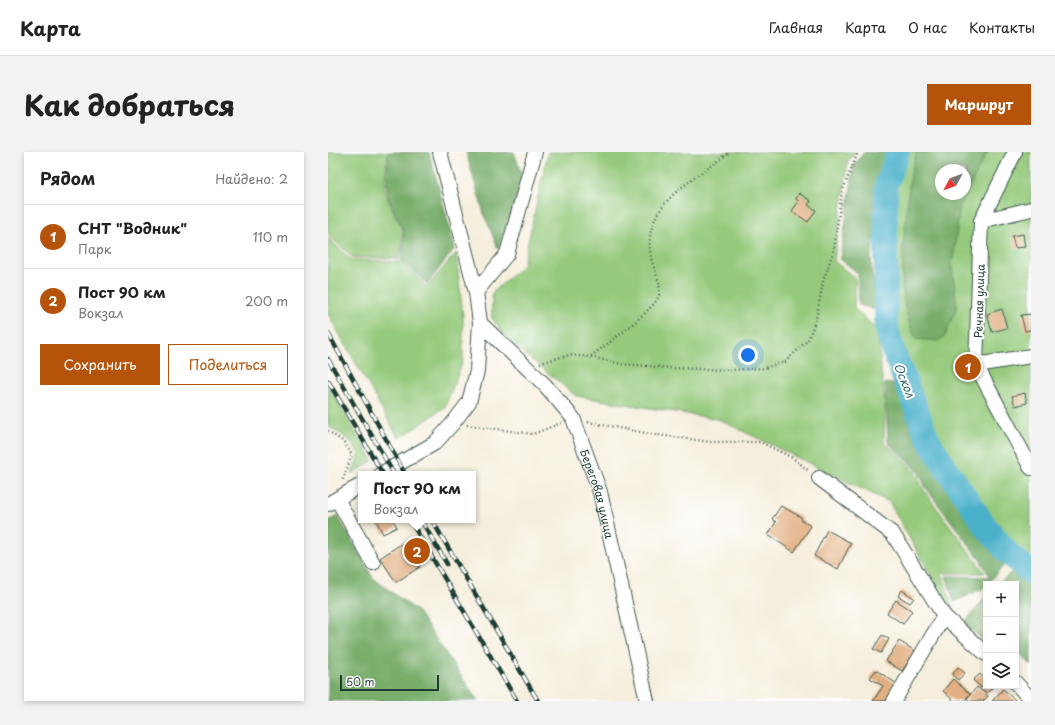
<!DOCTYPE html>
<html lang="ru">
<head>
<meta charset="utf-8">
<style>
	body { margin:0; font-family:"Playpen Sans",sans-serif; background:#f2f2f2; color:#222 }
	.controls { position:absolute; right:12px; bottom:12px; display:grid; overflow:hidden; border-radius:0px; box-shadow:0 2px 6px #0003 }
	.controls button { width:36px; height:36px; display:grid; place-items:center; padding:0; border:0; border-bottom:1px solid #e0e0e0; background:#fff; color:#222; font:20px sans-serif }
	.compass { position:absolute; left:607px; top:12px; width:36px; height:36px; border-radius:50%; background:#fff; box-shadow:0 2px 6px #0003; rotate:229deg }
	.scale { position:absolute; left:12px; bottom:10px; width:99px; box-sizing:border-box; padding-left:4px; border:2px solid #1f3d34; border-top:0; font-size:11px; line-height:14px; white-space:nowrap; color:#1f3d34; -webkit-text-stroke:3px #fff; paint-order:stroke }
	.you { position:absolute; left:420px; top:203px; width:14px; height:14px; margin:-10px; border:3px solid #fff; border-radius:50%; background:#1a73e8; box-shadow:0 0 0 6px #1a73e833 }
	.badge { display:grid; place-items:center; width:26px; height:26px; border-radius:50%; background:#b45309; color:#fff; font-size:13px; font-weight:700 }
	.pin { position:absolute; translate:-50% -50%; border:2px solid #fff; box-shadow:0 1px 4px #0006 }
	.popup { position:absolute; left:30px; top:319px; width:118px; height:52px; box-sizing:border-box; display:grid; place-content:center; border-radius:0px; background:#fff; filter:drop-shadow(0 1px 3px #0005); font-size:13px; white-space:nowrap; color:#767676 }
	.popup b { font-size:15px; color:#222 }
	.popup::after { content:''; position:absolute; left:50%; top:100%; margin-left:-8px; border:8px solid transparent; border-top-color:#fff }
	.list { margin:0; padding:0; list-style:none }
	h2 { display:flex; justify-content:space-between; align-items:center; height:52px; margin:0; padding:0 16px; font-size:17px }
	h2 small { font-size:13px; font-weight:400; color:#767676 }
	.list li { display:grid; grid-template-columns:26px 1fr auto; gap:12px; align-items:center; box-sizing:border-box; height:64px; padding:0 16px; border-top:1px solid #e0e0e0 }
	.list b { display:block; font-size:15px; white-space:nowrap }
	.list p { margin:0; font-size:13px; white-space:nowrap; color:#767676 }
	.list em { font-size:13px; font-style:normal; color:#767676 }
	.actions { display:flex; gap:8px; padding:12px 16px }
	.actions a { flex:1; padding:9px 0; border:1px solid #b45309; border-radius:0px; text-align:center; font-size:14px; color:#b45309 }
	.actions .main { background:#b45309; color:#fff }
	.icon { flex:none; width:22px; height:22px; fill:none; stroke:currentColor; stroke-width:2; stroke-linecap:round; stroke-linejoin:round }
	.map { position:relative; flex:none; width:703px; height:549px; overflow:hidden; border-radius:0px }
	header { display:flex; align-items:center; gap:24px; box-sizing:border-box; height:56px; padding:0 20px; background:#fff; border-bottom:1px solid #e0e0e0 }
	header strong { font-size:19px }
	nav { display:flex; gap:22px; margin-inline-start:auto; font-size:14px }
	.intro { display:flex; align-items:center; justify-content:space-between; box-sizing:border-box; height:96px; padding:0 24px }
	h1 { margin:0; font-size:28px }
	.button { padding:10px 18px; border-radius:0px; background:#b45309; color:#fff; font-size:14px; font-weight:700 }
	main { display:flex; gap:24px; padding:0 24px }
	aside { flex:1; background:#fff; border-radius:0px; box-shadow:0 2px 6px #0003 }
	.map>svg:first-child { display:block }
</style>
</head>
<body>
<header>
<strong>Карта</strong>
<nav><a>Главная</a><a>Карта</a><a>О нас</a><a>Контакты</a></nav>
</header>
<div class="intro"><h1>Как добраться</h1><a class="button">Маршрут</a></div>
<main>
<aside>
<h2>Рядом<small>Найдено: 2</small></h2>
<ul class="list">
<li><span class="badge">1</span><div><b>СНТ &quot;Водник&quot;</b><p>Парк</p></div><em>110 m</em></li>
<li><span class="badge">2</span><div><b>Пост 90 км</b><p>Вокзал</p></div><em>200 m</em></li>
</ul>
<div class="actions"><a class="main">Сохранить</a><a>Поделиться</a></div>
</aside>
<div class="map">
<svg width="703" height="549" viewBox="0 0 703 549">
	<rect width="100%" height="100%" fill="#fff"/>
	<filter id="ink" filterUnits="userSpaceOnUse"><feTurbulence type="fractalNoise" baseFrequency=".025" numOctaves="2"/><feDisplacementMap in="SourceGraphic" scale="8" xChannelSelector="R" yChannelSelector="G"/><feConvolveMatrix kernelMatrix="1 2 1 2 8 2 1 2 1" color-interpolation-filters="sRGB"/></filter>
	<filter id="wash" filterUnits="userSpaceOnUse"><feTurbulence type="fractalNoise" baseFrequency=".012" numOctaves="4" result="noise"/><feDisplacementMap in="SourceGraphic" scale="16" xChannelSelector="R" yChannelSelector="G"/><feGaussianBlur stdDeviation="0.9" result="paint"/><feColorMatrix in="noise" values="0 0 0 0 0 0 0 0 0 0 0 0 0 0 0 0 0 1.4 0 .05"/><feComposite in="paint" operator="in"/></filter>
	<g filter="url(#wash)">
		<rect width="100%" height="100%" fill="#f5eedc"/>
		<!-- green -->
		<path fill="#95c97b" stroke="#5a8358" fill-rule="evenodd" d="M 0,0 L 60,0 L 56,33 L 60,48 L 75,79 L 71,107 L 24,105 L 0,82 Z
			M 220,0 L 527,0 L 520,10 L 506,109 L 528,127 L 526,156 L 549,178 L 557,252 L 556,290 L 586,318 L 597,340 L 657,421 L 614,421 L 627,466 L 561,350 L 390,267 L 248,244 L 181,189 L 164,166 L 164,141 L 195,113 Z
			M 576,0 L 703,0 L 703,412 L 686,399 L 663,372 L 607,287 L 583,232 L 563,175 L 563,35 ZM 613,18 L 637,18 L 637,42 L 613,42 Z
			M 0,85 L 22,107 L 72,110 L 99,135 L 128,101 L 135,165 L 135,209 L 117,255 L 71,287 L 0,162 Z
			M 0,233 L 45,309 L 24,322 L 31,302 L 20,287 L 0,274 Z"/>
		<!-- forest -->
		<path fill="#78ad6b" stroke="#4c7550" fill-rule="evenodd" d="M 61,0 L 101,0 L 127,96 L 99,132 L 73,109 L 76,79 L 61,47 L 58,32 Z
			M 138,0 L 186,0 L 195,26 L 170,97 L 156,62 Z
			M 536,0 L 563,0 L 550,55 L 543,106 L 548,158 L 531,153 L 530,121 L 512,107 L 526,14 Z
			M 589,0 L 659,0 L 632,54 L 624,115 L 629,154 L 617,184 L 610,189 L 588,187 C 569,149 574,108 578,67 C 580,44 581,22 589,0 ZM 613,18 L 637,18 L 637,42 L 613,42 Z
			M 557,231 L 572,233 C 575,284 622,341 653,380 C 660,390 668,403 678,411 L 656,436 L 626,450 L 618,424 L 662,425 L 653,409 L 600,339 L 589,318 L 560,291 Z
			M 10,364 L 45,426 L 90,460 L 150,549 L 0,549 L 0,369 Z
			M 683,420 L 703,436 L 703,513 L 688,497 L 688,432 L 671,432 Z
			M 658,445 L 658,491 L 636,471 Z"/>
		<g fill="none" stroke-linecap="round" stroke-linejoin="round">
			<!-- river -->
			<path stroke="#4cb1cb" stroke-width="24" d="M 570,0 L 558,34 L 558,173 L 565,198 L 600,287 L 618,316 L 658,375 L 681,402 L 703,421"/>
		</g>
		<g id="blocks">
			<!-- building -->
			<path fill="#e2af82" d="M 471,41 L 483,49 L 480,53 L 488,58 L 480,70 L 464,59 L 471,49 L 468,47 Z
				M 695,82 L 697,95 L 687,96 L 684,84 Z
				M 674,157 L 679,176 L 664,180 L 659,162 Z
				M 703,162 L 703,178 L 697,179 L 693,163 Z
				M 697,241 L 699,251 L 687,254 L 684,244 Z
				M 453,354 L 473,365 L 474,369 L 483,374 L 466,400 L 440,383 L 448,370 L 444,367 Z
				M 48,368 L 65,368 L 69,375 L 55,382 Z
				M 499,378 L 523,391 L 510,417 L 486,404 Z
				M 76,390 L 92,415 L 68,430 L 52,406 Z
				M 574,438 L 586,446 L 582,451 L 570,444 Z
				M 568,448 L 584,459 L 575,472 L 559,461 Z
				M 554,483 L 561,487 L 553,501 L 545,497 Z
				M 571,489 L 587,499 L 574,519 L 558,509 Z
				M 630,515 L 637,521 L 630,528 L 624,523 Z
				M 548,518 L 569,532 L 558,549 L 545,549 L 555,534 L 542,526 Z
				M 652,522 L 658,528 L 658,534 L 665,535 L 659,541 L 645,528 Z
				M 625,527 L 642,542 L 636,549 L 626,549 L 615,539 Z
				M 649,535 L 660,544 L 655,549 L 642,549 L 639,546 Z
				M 675,537 L 688,549 L 664,549 Z"/>
		</g>
	</g>
	<g filter="url(#ink)">
		<use href="#blocks" fill-opacity="0" stroke="#3f584d" stroke-width="1"/>
		<g fill="none" stroke-linecap="round" stroke-linejoin="round">
			<!-- minor casing -->
			<g stroke="#3f584d" stroke-width="16">
				<g id="minor">
					<path d="M 687,0 L 653,69 L 648,213 L 703,316"/>
					<path d="M 653,69 L 703,57"/>
					<path d="M 148,140 L 179,102 L 207,0"/>
					<path id="s1" d="M 152,171 L 217,233 L 245,266 L 272,340 L 319,549"/>
					<path d="M 648,213 L 703,204"/>
					<path d="M 53,322 L 107,291 L 125,271 L 141,250 L 149,219 L 152,171 L 148,140 L 112,0"/>
					<path d="M 491,326 L 565,382 L 616,464 L 658,502"/>
					<path d="M 9,347 L 45,411"/>
					<path d="M 0,352 L 33,333"/>
					<path d="M 688,531 L 703,548"/>
					<path d="M 566,549 L 616,464"/>
				</g>
			</g>
			<!-- path -->
			<path stroke="#3f584d" stroke-width="2.5" stroke-dasharray="1 3" stroke-linecap="butt" d="M 263,204 C 277,194 327,158 331,143 C 334,130 325,117 323,105 C 320,91 322,75 329,63 C 346,34 377,21 402,0
				M 212,211 L 241,203 L 263,205 L 293,212 L 343,216 L 403,218 L 436,216 L 457,210 L 480,188 L 488,167 L 495,130 L 506,97 L 514,40 L 530,0
				M 260,270 L 322,282 L 384,290 L 432,290 L 465,306 L 481,319
				M 139,273 L 205,282 L 233,271
				M 0,279 L 16,290 L 24,303 L 14,330"/>
			<!-- minor -->
			<use href="#minor" stroke="#fff" stroke-width="14"/>
			<!-- rail casing -->
			<g stroke="#1f3d34" stroke-width="4.5">
				<path id="rail" d="M 0,181 L 77,322
					M 0,207 L 66,322
					M 0,229 L 55,322
					M 82,368 L 189,549
					M 93,368 L 119,412
					M 104,368 L 210,549"/>
			</g>
			<!-- rail -->
			<use href="#rail" stroke="#fff" stroke-width="3" stroke-dasharray="9" stroke-linecap="butt"/>
		</g>
	</g>
	<g text-anchor="middle" dominant-baseline="central" stroke-width="4" stroke-linejoin="round" paint-order="stroke">
		<!-- street labels -->
		<g font-size="11" fill="#1f3d34" stroke="#fff">
			<text transform="translate(651 149) rotate(-88)">Речная улица</text>
			<text stroke="none"><textPath href="#s1" startOffset="213">Береговая улица</textPath></text>
		</g>
		<!-- water labels -->
		<g font-size="12" font-style="italic" fill="#2f6669" stroke="#fff">
			<text transform="translate(577 228) rotate(68)">Оскол</text>
		</g>
	</g>
</svg>
<div class="controls">
<button>+</button>
<button>−</button>
<button><svg class="icon" aria-label="layers" viewBox="0 0 24 24"><path d="M12 4l9 5-9 5-9-5zM3 14l9 5 9-5"/></svg></button>
</div>
<svg class="compass" viewBox="-18 -18 36 36"><path d="M0-13l5 13h-10z" fill="#e53935"/><path d="M0 13l5-13h-10z" fill="#767676"/></svg>
<div class="scale">50 m</div>
<div class="you"></div>
<div class="pin badge" style="left:640px;top:215px">1</div>
<div class="pin badge" style="left:89px;top:399px">2</div>
<div class="popup"><b>Пост 90 км</b>Вокзал</div>
</div>
</main>
</body>
</html>
